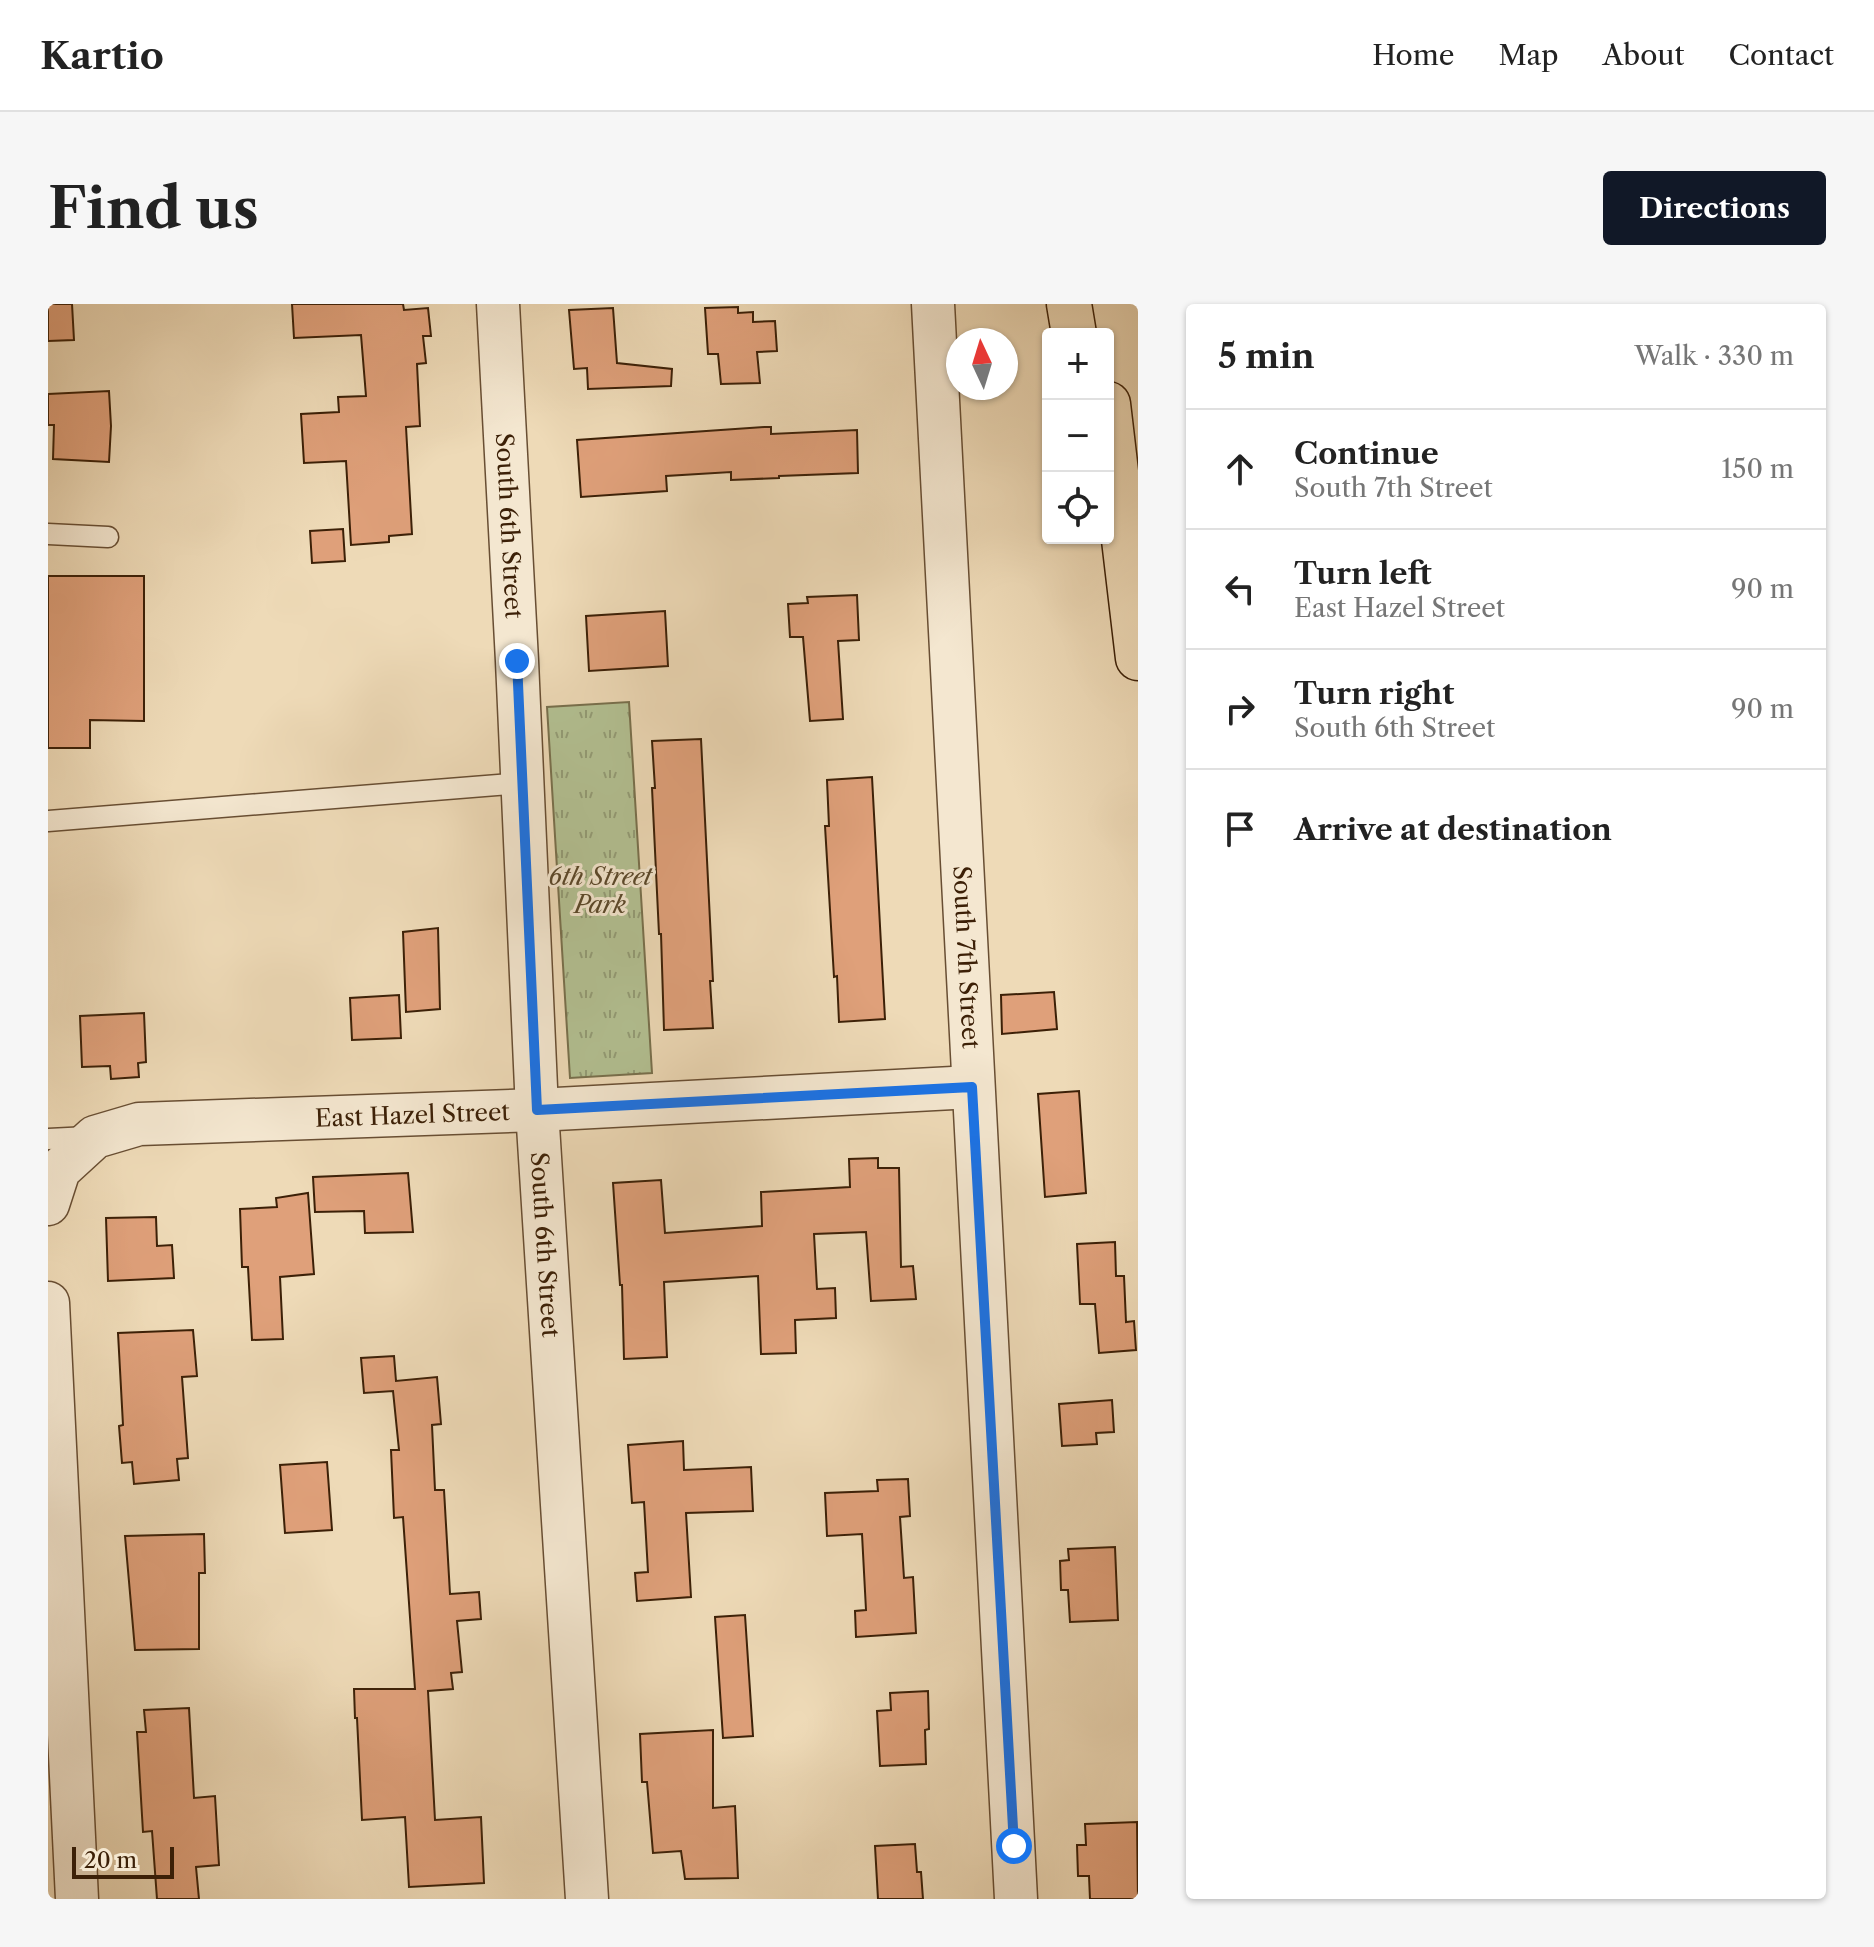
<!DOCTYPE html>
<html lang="en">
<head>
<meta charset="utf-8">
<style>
	:root { --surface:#fff; --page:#f6f6f6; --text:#222; --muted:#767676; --line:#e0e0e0; --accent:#111827 }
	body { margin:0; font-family:"Libre Caslon Text",serif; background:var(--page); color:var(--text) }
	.controls { position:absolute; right:24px; top:24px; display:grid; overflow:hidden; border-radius:8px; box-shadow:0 2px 6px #0004 }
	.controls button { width:72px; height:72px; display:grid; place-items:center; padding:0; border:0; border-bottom:2px solid var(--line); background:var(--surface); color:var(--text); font:40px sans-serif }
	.compass { position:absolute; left:898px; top:24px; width:72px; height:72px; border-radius:50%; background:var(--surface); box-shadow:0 2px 6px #0004; rotate:356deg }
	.scale { position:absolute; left:24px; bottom:20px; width:102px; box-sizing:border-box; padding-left:8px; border:4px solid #3c2007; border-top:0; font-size:22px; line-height:28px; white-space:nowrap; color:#3c2007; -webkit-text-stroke:6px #f4e7d0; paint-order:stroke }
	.stop { position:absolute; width:24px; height:24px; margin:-18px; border:6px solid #1a73e8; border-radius:50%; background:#fff }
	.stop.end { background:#1a73e8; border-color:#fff; box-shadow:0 2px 8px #0008 }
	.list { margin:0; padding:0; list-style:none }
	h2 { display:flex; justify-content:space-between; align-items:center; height:104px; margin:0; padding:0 32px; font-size:34px }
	h2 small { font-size:26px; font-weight:400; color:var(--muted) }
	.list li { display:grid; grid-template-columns:52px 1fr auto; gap:24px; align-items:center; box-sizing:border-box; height:120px; padding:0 32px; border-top:2px solid var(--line) }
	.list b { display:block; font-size:30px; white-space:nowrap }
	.list p { margin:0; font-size:26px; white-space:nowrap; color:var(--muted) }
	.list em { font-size:26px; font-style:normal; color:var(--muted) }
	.icon { flex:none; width:44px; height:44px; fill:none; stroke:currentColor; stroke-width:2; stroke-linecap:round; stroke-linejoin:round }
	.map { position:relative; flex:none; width:1090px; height:1595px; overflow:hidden; border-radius:8px }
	header { display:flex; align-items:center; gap:48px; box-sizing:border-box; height:112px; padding:0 40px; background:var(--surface); border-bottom:2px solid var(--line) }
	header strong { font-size:38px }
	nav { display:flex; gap:44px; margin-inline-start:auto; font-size:28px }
	.intro { display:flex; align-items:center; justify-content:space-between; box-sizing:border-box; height:192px; padding:0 48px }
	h1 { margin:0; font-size:56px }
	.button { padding:20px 36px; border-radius:8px; background:var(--accent); color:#fff; font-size:28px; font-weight:700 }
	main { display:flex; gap:48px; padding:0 48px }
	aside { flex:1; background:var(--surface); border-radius:8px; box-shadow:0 2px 6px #0004 }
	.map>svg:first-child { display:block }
	.park { fill:url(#park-tufts); stroke:#78704d; stroke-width:2 }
	.building { fill:#dfa07a; stroke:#3c2007; stroke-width:2 }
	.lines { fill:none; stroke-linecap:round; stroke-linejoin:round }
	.lane-casing { stroke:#684e33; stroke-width:23 }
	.street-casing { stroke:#684e33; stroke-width:45 }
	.highway-casing { stroke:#3c2007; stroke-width:47 }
	.lane { stroke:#f4e7d0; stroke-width:20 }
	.street { stroke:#f4e7d0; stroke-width:42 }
	.highway { stroke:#eedab7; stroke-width:44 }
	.route { stroke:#1a73e8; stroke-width:10 }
	.labels { text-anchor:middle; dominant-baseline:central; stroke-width:6; stroke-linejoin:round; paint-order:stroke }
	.street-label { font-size:24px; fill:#3c2007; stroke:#f4e7d0 }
	.park-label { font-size:24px; font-style:italic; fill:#5a482a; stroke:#f4e7d0 }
</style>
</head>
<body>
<header>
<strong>Kartio</strong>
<nav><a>Home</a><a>Map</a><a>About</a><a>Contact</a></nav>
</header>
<div class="intro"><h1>Find us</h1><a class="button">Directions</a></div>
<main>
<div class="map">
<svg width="1090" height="1595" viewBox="0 0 1090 1595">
	<defs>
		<pattern id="park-tufts" width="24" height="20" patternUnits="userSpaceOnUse" patternTransform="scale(2)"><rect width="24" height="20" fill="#b3c193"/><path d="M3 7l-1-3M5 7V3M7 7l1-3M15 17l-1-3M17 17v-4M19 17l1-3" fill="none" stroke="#939c76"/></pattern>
	</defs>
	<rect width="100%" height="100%" fill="#eedab7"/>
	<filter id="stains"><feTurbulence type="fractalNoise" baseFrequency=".0025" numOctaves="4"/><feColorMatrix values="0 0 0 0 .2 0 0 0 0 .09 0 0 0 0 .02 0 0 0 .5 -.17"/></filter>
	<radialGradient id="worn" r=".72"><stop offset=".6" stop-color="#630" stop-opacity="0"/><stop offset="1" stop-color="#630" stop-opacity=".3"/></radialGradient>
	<!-- park -->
	<path class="park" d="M581 398 604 769 522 774 499 403Z"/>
	<!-- building -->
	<path class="building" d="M0 0H24L26 36 0 37Z
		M244 0H355L356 6 380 4 383 32H375L378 59 369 60 372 122 358 123 364 230 341 232V238L303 241 298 157 256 159 253 110 291 108 290 93 318 92 313 31 246 34Z
		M690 3V9L705 8V18L727 17 729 47 709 48 712 79 673 80 670 50H660L657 4Z
		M565 4 569 59 624 65 623 82 540 85 539 64 526 65 521 6Z
		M61 87 63 122 61 158 5 155 6 121H0V90Z
		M716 123H723V130L809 126 810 169 731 172V174L683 176V168L618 172 619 187 533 193 529 136Z
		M295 225 297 257 264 259 262 227Z
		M0 272H96V417L42 416V444H0Z
		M809 291 811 336 790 337 795 415 762 417 755 333H742L740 300 760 299 759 293Z
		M617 307 620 362 541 367 538 312Z
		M653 435 665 677H662L665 724 616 726 613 630H611L604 484H607L604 437Z
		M824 473 837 715 791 718 789 672 786 673 777 522H781L779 476Z
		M390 624 392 705 358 708 355 628Z
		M1006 688 1009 725 954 730 953 691Z
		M351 691 353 734 304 736 302 694Z
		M96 709 98 758 90 759 91 773 63 775 62 762 34 763 32 712Z
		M1031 787 1038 889 997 893 990 790Z
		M830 854V864H851L853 963 865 962 868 995 823 997 818 928 766 930 769 985 787 984 788 1014 747 1016 748 1049 713 1050 710 972 616 978 619 1053 576 1055 574 981H572L565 879 613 876 617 929 714 922 713 888 802 883 801 855Z
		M360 869 365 928 317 929 316 907 267 908 265 873Z
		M260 889 266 970 232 973 235 1035 204 1036 200 963H194L192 905 229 903 228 894Z
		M108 913 109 942 124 941 126 974 60 977 58 914Z
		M1067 938 1068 972H1076L1078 1018 1086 1017 1088 1046 1051 1049 1047 1000H1032L1029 940Z
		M145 1026 149 1072 134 1073 140 1154 129 1155 131 1176 86 1180 84 1158 74 1159 71 1122 75 1121 70 1029Z
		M346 1052 348 1077 389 1073 393 1120 384 1121 387 1186H396L402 1290 431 1288 433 1315 409 1317 414 1368 403 1369 405 1385 380 1387 387 1516 433 1513 436 1579 361 1583 357 1513 314 1516 309 1414H307L306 1385H367L355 1213 346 1214 343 1146H351L345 1087 316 1089 313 1054Z
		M1064 1096 1066 1128 1048 1129 1049 1140 1014 1142 1011 1100Z
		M635 1137 636 1166 703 1163 705 1207 638 1209 643 1293 589 1297 587 1269 600 1268 596 1198 584 1199 580 1141Z
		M279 1158 284 1226 237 1229 232 1161Z
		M860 1175 862 1212 852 1213 856 1274 865 1273 868 1329 808 1333 807 1307 818 1306 814 1230 779 1232 777 1189 830 1187 829 1176Z
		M156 1230 157 1269H151V1345L87 1346 77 1232Z
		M1067 1243 1070 1316 1022 1318 1020 1286H1013L1012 1257 1021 1256 1020 1245Z
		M697 1311 705 1432 675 1434 667 1313Z
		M880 1387 881 1425 877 1426 878 1460 832 1462 829 1407 843 1406 842 1389Z
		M141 1404 146 1494 167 1492 171 1561 148 1563 151 1595H109L104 1527 95 1528 89 1428H98L96 1406Z
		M665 1426V1504L687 1502 690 1574 637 1575 633 1547 605 1549 599 1478H594L592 1430Z
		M1089 1518 1090 1595H1042L1041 1572H1030L1029 1541H1038L1037 1520Z
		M867 1540 869 1568H873L875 1595H830L827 1542Z"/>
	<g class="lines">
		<!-- lane casing -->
		<g class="lane-casing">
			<path id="lane" d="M0 230 60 233
				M0 517 474 479
				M0 835 40 833"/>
		</g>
		<!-- street casing -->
		<g class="street-casing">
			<g id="street">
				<path id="s1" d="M450 0 469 357 489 806 539 1595"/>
				<path id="s2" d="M885 0 968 1595"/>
				<path id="s3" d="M0 900 11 866 47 833 91 820 489 806 924 783"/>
				<path d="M0 999 29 1595"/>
			</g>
		</g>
		<!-- highway casing -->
		<g class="highway-casing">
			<path id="highway" d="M1021 0 1026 30
				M1060 100 1090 354"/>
		</g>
		<!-- lane -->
		<use href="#lane" class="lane"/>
		<!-- street -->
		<use href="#street" class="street"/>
		<!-- highway -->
		<use href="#highway" class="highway"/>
	</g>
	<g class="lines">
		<!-- route -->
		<path class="route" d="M469 357 489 806 924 783 966 1542"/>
	</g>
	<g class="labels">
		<!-- street labels -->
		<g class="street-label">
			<text stroke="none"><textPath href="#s1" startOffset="222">South 6th Street</textPath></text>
			<text stroke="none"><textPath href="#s2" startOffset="654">South 7th Street</textPath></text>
			<text stroke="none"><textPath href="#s3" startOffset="404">East Hazel Street</textPath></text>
			<text stroke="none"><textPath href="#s1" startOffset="942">South 6th Street</textPath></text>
		</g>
		<!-- park labels -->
		<g class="park-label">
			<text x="552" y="572">6th Street<tspan x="552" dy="28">Park</tspan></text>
		</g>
	</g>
	<rect width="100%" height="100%" filter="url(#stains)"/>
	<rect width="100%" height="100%" fill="url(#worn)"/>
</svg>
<div class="controls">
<button>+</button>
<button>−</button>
<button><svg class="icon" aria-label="locate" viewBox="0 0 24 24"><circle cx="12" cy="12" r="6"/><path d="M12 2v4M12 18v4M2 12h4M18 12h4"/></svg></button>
</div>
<svg class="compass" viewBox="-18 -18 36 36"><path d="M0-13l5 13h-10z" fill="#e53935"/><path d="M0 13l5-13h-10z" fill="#767676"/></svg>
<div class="scale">20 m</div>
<div class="stop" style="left:966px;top:1542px"></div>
<div class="stop end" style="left:469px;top:357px"></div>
</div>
<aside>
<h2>5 min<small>Walk · 330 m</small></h2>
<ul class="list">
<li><svg class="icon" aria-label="ahead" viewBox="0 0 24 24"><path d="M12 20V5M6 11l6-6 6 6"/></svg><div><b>Continue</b><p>South 7th Street</p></div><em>150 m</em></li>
<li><svg class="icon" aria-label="left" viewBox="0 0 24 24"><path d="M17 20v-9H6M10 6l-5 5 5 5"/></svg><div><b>Turn left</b><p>East Hazel Street</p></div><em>90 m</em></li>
<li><svg class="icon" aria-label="right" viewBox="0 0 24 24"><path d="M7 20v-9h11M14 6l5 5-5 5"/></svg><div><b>Turn right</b><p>South 6th Street</p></div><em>90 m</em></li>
<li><svg class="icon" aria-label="arrive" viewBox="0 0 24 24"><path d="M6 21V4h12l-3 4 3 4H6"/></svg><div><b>Arrive at destination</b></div></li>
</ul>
</aside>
</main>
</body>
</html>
